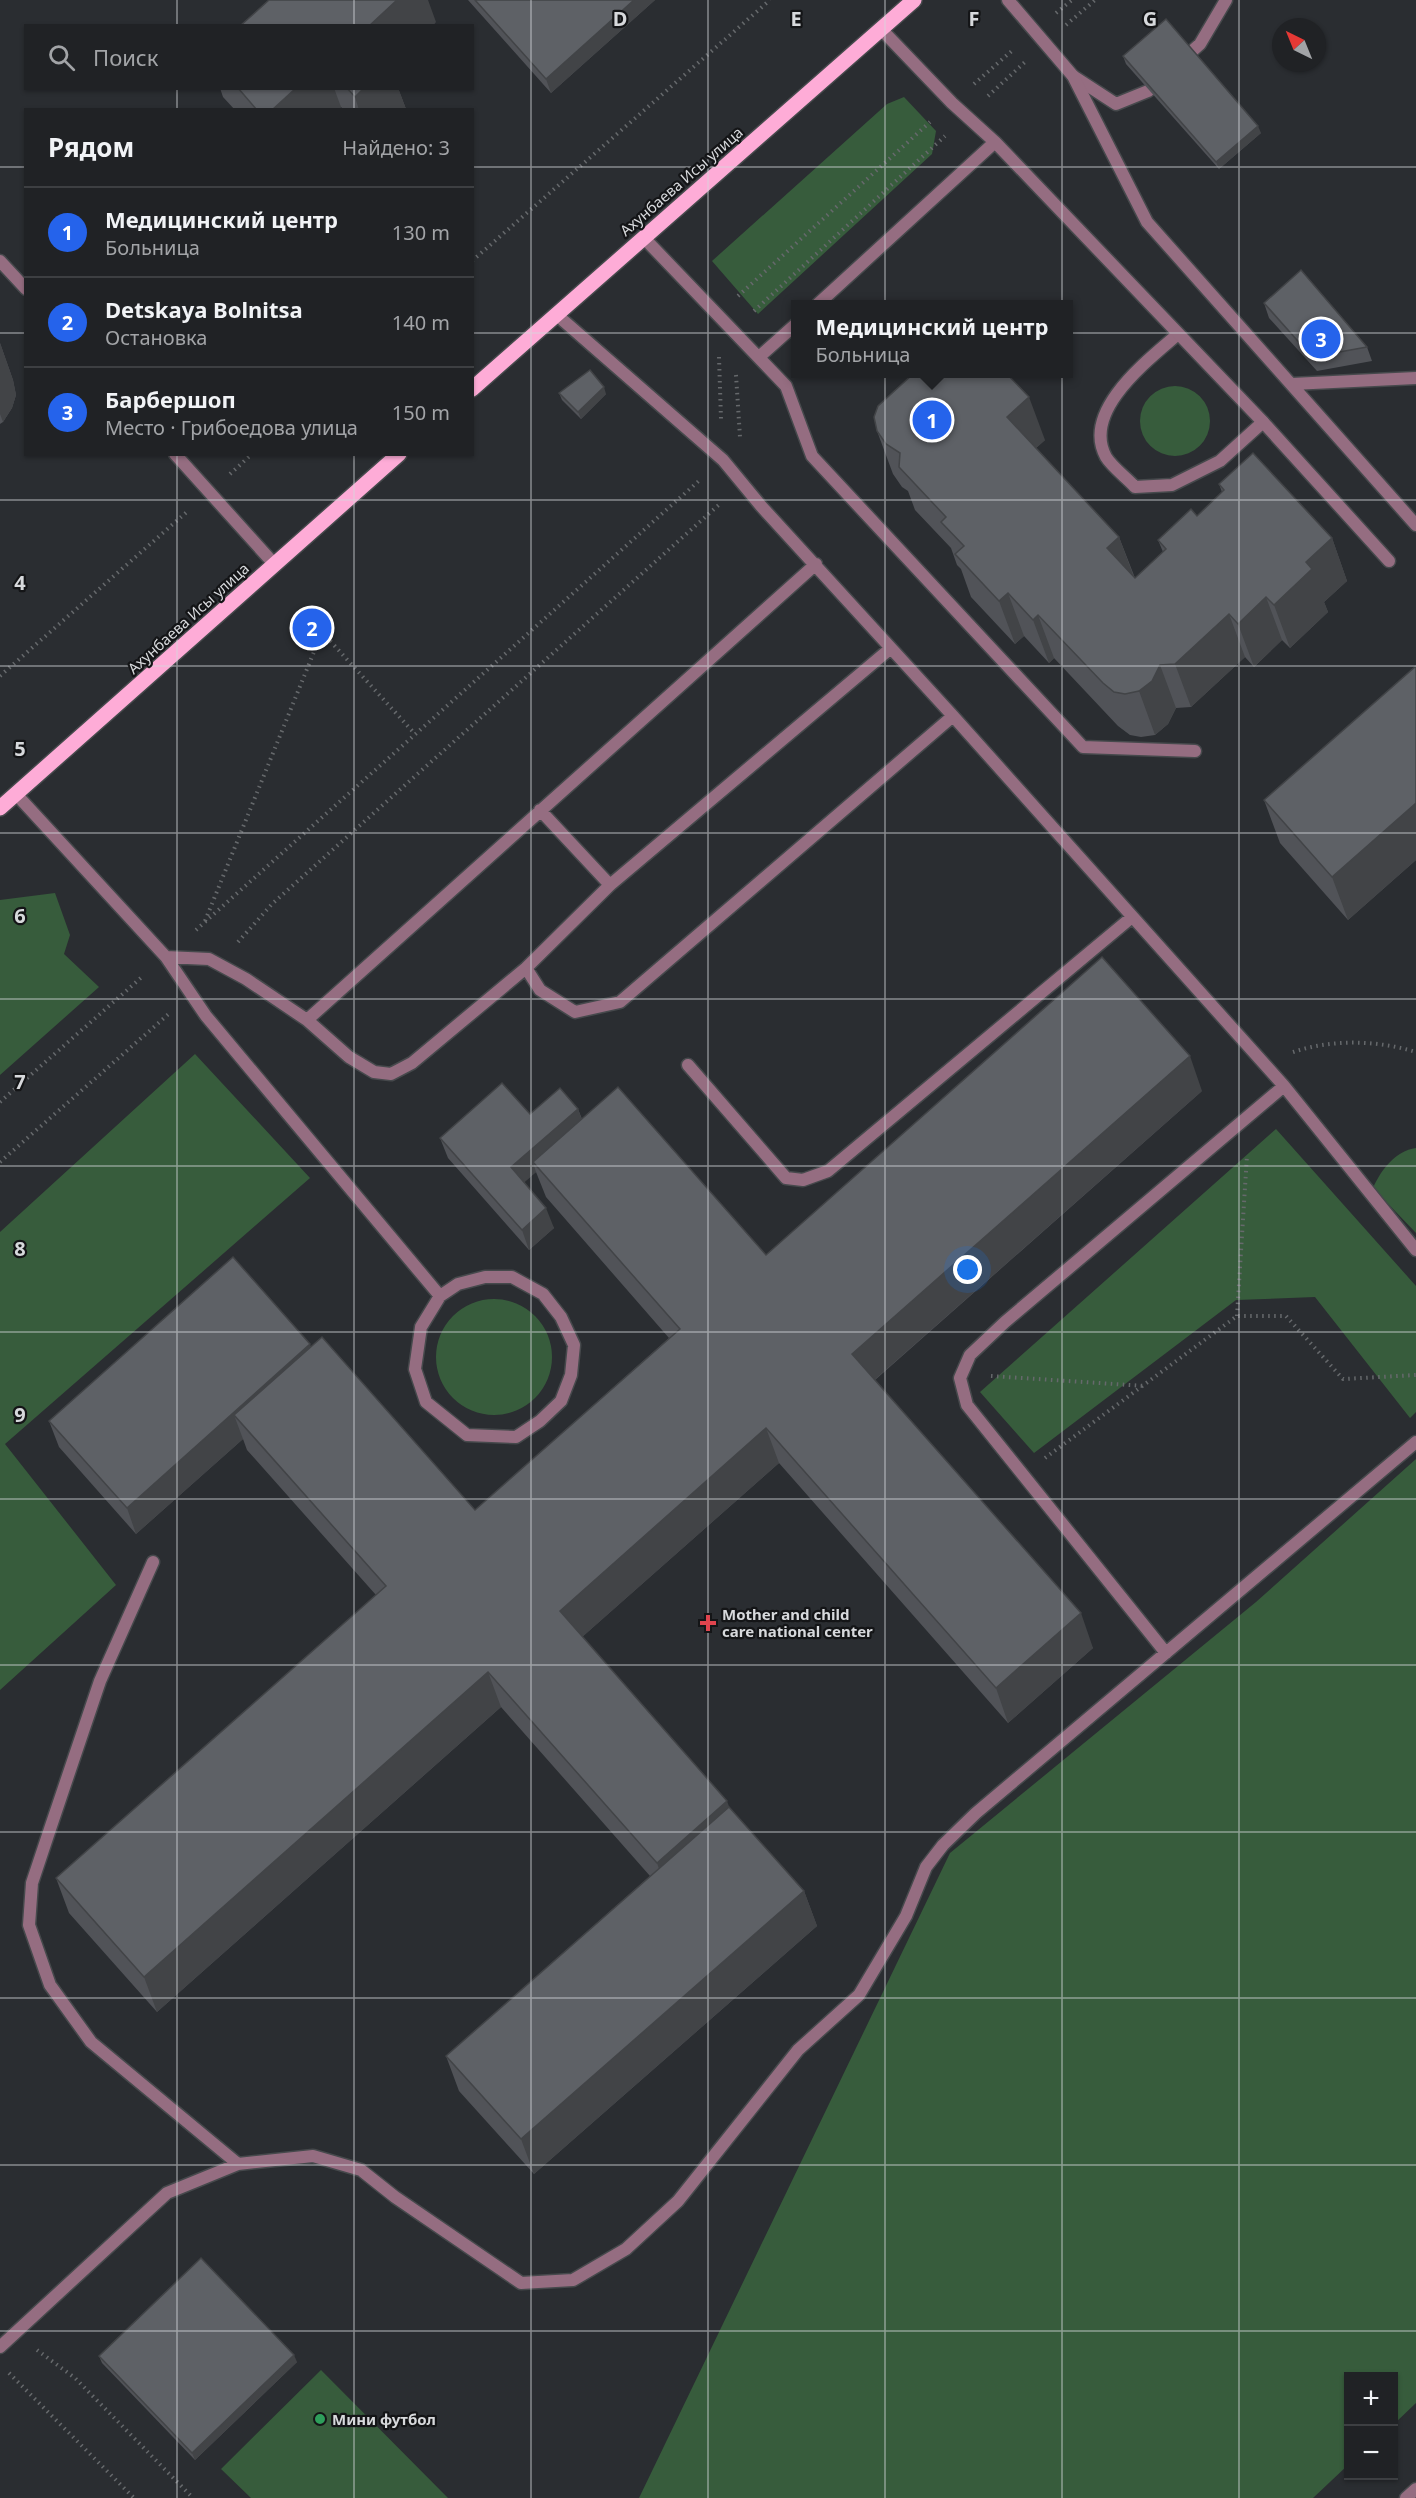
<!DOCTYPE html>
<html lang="ru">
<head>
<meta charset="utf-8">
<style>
	:root { --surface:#202225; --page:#282a2d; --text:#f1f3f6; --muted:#a2a4a7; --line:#3d3f42; --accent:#2563eb }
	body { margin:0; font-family:"Noto Sans",sans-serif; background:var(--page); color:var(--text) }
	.controls { position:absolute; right:18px; bottom:18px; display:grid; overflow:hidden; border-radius:0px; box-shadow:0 2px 4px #0004 }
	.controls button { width:54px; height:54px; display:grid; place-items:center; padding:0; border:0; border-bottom:2px solid var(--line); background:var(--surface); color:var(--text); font:30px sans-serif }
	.compass { position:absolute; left:1272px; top:18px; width:54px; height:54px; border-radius:50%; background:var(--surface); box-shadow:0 2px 4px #0004; rotate:317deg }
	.you { position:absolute; left:968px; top:1270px; width:21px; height:21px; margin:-15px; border:4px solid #fff; border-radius:50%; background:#1a73e8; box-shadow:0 0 0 9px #1a73e833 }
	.badge { display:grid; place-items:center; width:39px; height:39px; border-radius:50%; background:var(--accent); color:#fff; font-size:20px; font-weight:700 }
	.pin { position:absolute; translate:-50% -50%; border:3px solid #fff; box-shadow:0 2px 6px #0006 }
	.popup { position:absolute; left:791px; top:300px; width:282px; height:78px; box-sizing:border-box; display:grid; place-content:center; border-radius:0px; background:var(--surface); filter:drop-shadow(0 2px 4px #0005); font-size:20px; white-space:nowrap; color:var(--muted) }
	.popup b { font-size:22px; color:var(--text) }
	.popup::after { content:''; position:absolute; left:50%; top:100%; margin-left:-12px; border:12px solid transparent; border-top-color:var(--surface) }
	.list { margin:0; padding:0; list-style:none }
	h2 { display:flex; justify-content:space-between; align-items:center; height:78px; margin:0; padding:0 24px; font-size:26px }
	h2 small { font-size:20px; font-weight:400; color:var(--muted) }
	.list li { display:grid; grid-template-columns:39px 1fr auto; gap:18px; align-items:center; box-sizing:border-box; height:90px; padding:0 24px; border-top:2px solid var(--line) }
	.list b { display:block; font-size:22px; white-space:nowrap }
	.list p { margin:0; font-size:20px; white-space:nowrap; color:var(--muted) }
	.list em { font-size:20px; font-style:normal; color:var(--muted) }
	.icon { flex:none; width:33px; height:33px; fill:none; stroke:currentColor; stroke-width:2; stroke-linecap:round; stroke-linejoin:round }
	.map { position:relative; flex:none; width:1416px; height:2498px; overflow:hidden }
	.search { position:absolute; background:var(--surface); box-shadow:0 2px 4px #0004; left:24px; top:24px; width:450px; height:66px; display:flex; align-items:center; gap:15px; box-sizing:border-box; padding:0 21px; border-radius:0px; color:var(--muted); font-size:22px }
	.panel { position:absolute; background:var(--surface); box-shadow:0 2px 4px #0004; left:24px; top:108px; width:450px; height:348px; border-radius:0px }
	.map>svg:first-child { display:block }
	.green { fill:#375c3c }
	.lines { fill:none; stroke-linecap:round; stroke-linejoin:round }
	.service-casing { stroke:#46494c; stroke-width:15 }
	.minor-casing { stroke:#46494c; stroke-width:15 }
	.primary-casing { stroke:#46494c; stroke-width:18 }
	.path { stroke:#66696c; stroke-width:4; stroke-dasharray:1.5 4.5; stroke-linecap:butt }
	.service { stroke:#956d81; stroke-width:12 }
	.minor { stroke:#956d81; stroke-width:12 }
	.primary { stroke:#feacd7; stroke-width:15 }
	.wall { fill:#515358 }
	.shaded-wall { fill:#424447 }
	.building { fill:#5e6166; stroke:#424447; stroke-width:1.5 }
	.grid { fill:none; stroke:#d7d9dc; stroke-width:1.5; stroke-opacity:0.55 }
	.health-dot { fill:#e0444e; stroke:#141517; stroke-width:2 }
	.leisure-dot { fill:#2e9e5b; stroke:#141517; stroke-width:2 }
	.labels { text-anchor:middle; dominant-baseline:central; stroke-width:4.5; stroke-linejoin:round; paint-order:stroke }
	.street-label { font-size:15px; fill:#d7d9dc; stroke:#141517 }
	.poi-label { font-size:15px; font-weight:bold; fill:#d7d9dc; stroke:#141517; text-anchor:start }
	.grid-label { font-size:20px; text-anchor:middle; font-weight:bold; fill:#d7d9dc; stroke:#141517; stroke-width:4.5; stroke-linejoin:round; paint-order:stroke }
</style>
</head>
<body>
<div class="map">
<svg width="1416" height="2498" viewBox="0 0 1416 2498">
	<rect width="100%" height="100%" fill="#2a2d31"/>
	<!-- green -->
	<path class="green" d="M904 97 936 131 932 154 758 314 712 261 887 104Z
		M1140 421a35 35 0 1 1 70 0a35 35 0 1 1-70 0Z
		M55 893 70 935 64 954 99 987 0 1075V900Z
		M195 1054 310 1178 5 1444 116 1585 0 1690V1232Z
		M1276 1129 1416 1286V1412L1410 1418 1315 1297 1236 1300 1034 1453 980 1392Z
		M1416 1148V1233L1373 1188C1381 1170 1395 1151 1416 1148Z
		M436 1357a58 58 0 1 1 116 0a58 58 0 1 1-116 0Z
		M1416 1459V2403L1394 2424V2376H1348V2465L1313 2498H639L950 1853 1256 1602Z
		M321 2370 448 2498H251L221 2469Z"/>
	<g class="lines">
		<!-- service casing -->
		<g class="service-casing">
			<path id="service" d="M1181 61 1200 44 1226 0
				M1073 76 1116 104 1148 91 1159 81
				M557 315 723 460 761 506 953 716 1284 1086 1416 1250
				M1178 334C1147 361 1081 411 1106 457 1112 467 1127 478 1135 487L1172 485 1220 461 1263 422
				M16 794 166 957 206 1016 440 1296 421 1327 415 1369 426 1402 467 1435 516 1437 540 1421 561 1401 571 1375 574 1345 561 1317 543 1294 512 1277H485L458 1284 440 1296
				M540 810 610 885
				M166 957 209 959 246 979 307 1020 349 1057 374 1072 391 1074 412 1063 526 968 610 885 891 648
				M526 968 540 990 575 1012 620 1002 953 716
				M307 1020 816 564
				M688 1065 786 1178 803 1180 828 1171 1132 917
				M153 1562 100 1681 50 1829 32 1883 29 1925 50 1985 91 2042 238 2164
				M1166 1653 967 1405 960 1378 970 1355 1005 1322 1284 1086
				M0 2347 167 2193 238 2164 313 2156 361 2170 395 2197 521 2283 573 2280 626 2249 678 2201 798 2050 859 1995 906 1916 926 1867 943 1845 976 1813 1416 1442"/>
		</g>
		<!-- minor casing -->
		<g class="minor-casing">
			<path id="minor" d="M1008 0 1073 76 1147 222 1416 525
				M881 29 952 103 995 142 1263 422 1389 561
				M644 238 786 386 812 456 1083 747 1195 751
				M0 261 26 289
				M818 304 995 142
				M759 357 796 324
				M1292 384 1416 378
				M175 454 275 565
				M1406 2498 1416 2489"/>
		</g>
		<!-- primary casing -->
		<g class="primary-casing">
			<path id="primary" d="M472 389 914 0
				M0 808 399 454"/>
		</g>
		<!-- path -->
		<path class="path" d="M1056 13 1072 0
			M1066 25 1095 0
			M974 84 1014 49
			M988 96 1025 62
			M472 261 770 0
			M738 296 930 122
			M754 311 945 136
			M719 357 721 419
			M736 375 740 437
			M230 474 252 454
			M0 676 189 510
			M205 921 322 632 415 734
			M196 930 701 479
			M238 942 272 904 721 503
			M1293 1052C1333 1039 1376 1040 1416 1052
			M0 1102 143 976
			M0 1162 171 1012
			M1237 1316 1247 1155
			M991 1376 1145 1386
			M1045 1458 1237 1316H1286L1343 1379 1416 1375
			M37 2350 75 2378 193 2498
			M9 2373 134 2498"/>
		<!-- service -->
		<use href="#service" class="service"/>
		<!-- minor -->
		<use href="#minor" class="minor"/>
		<!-- primary -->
		<use href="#primary" class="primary"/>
	</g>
	<!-- wall -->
	<path class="wall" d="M468 0H655L551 93Z
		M1123 56 1261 133 1219 169 1126 64Z
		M220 88H398L406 109 344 110 341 107 338 110H235L223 97Z
		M1264 303 1367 347 1372 361 1317 371 1269 318Z
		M0 343 13 380 16 395 12 408 3 422 0 424Z
		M559 393 606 394 581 419 562 400Z
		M877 431 1045 440 1036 448 1119 537 1135 578 1163 552 1158 540 1197 516 1222 492 1219 484 1332 538 1347 581 1324 602 1328 612 1290 648 1282 640 1254 667 1245 657 1191 707 1176 708 1168 724 1155 735 1141 737 1130 735 1118 726 1054 658 1049 663 1024 636 1015 644 971 597 961 569 957 565 951 548 915 510 908 491 902 487 893 474Z
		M1416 666V860L1348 920 1280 843 1264 800Z
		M1202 1091 875 1380 1093 1648 1008 1723 779 1463 582 1637 730 1808 804 1891 817 1926 534 2174 459 2091 446 2056 650 1876 501 1707 157 2012 69 1913 56 1878 376 1595 247 1450 243 1439 136 1534 59 1447 49 1421 311 1346 475 1510 669 1338 546 1197 536 1172 524 1182 554 1228 529 1250 448 1158 440 1138 530 1114 578 1109 582 1119 766 1255Z
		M99 2356 297 2362 195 2460 102 2363Z"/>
	<!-- shaded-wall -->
	<path class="shaded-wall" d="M397 0H428L436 22 433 26H369Z
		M634 0H655L551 93 546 79Z
		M296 88H334L341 107 338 110H272Z
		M364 88H398L406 109 359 110 355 97Z
		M1258 126 1261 133 1219 169 1216 162Z
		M0 343 13 380 16 395 12 408 3 422 0 414Z
		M604 387 606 394 581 419 578 412Z
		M1029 397 1045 440 1023 460 1007 417Z
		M1119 537 1135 580 1107 548Z
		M1332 538 1347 581 1324 602 1328 612 1290 648 1274 605 1306 562Z
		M1008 593 1024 636 1015 644 999 601Z
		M1266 597 1282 640 1254 667 1238 624Z
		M1229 614 1245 657 1191 707 1175 664Z
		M1038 615 1054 658 1049 663 1033 620Z
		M1160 665 1176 708 1168 724 1155 735 1139 691Z
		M1416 803V860L1348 920 1332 877Z
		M1190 1056 1202 1091 864 1389 852 1354Z
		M578 1109 585 1129 533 1162 536 1172 518 1188 511 1167Z
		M546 1208 554 1228 529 1250 522 1230Z
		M310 1344 320 1370 234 1415 243 1439 136 1534 127 1508Z
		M766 1428 779 1463 572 1646 560 1611Z
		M1081 1613 1093 1648 1008 1723 996 1688Z
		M488 1672 501 1707 157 2012 144 1977Z
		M727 1801 740 1836 669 1898 657 1863Z
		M804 1891 817 1926 534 2174 521 2139Z
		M294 2355 297 2362 195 2460 192 2453Z"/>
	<!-- building -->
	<path class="building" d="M269 0H397L369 26H240Z
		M475 0H634L546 79Z
		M1166 19 1258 126 1216 162 1123 56Z
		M238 88H296L272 110H257Z
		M347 88H364L355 97Z
		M1301 270 1367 347 1312 357 1264 303Z
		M590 370 604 387 578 412 559 393Z
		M913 374H1007L1029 397 1007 417 1119 537 1107 548 1135 578 1166 549 1158 540 1191 509 1197 516 1224 490 1219 484 1253 453 1332 538 1306 562 1312 569 1274 605 1266 597 1238 624 1229 614 1175 664 1160 665 1152 681 1139 691 1125 694 1114 692 1103 683 1038 615 1033 620 1008 593 999 601 955 554 964 546 941 522 946 517 899 467 900 453 886 444 877 431 874 417 878 406Z
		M1416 666V803L1332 877 1264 800Z
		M1102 957 1190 1056 852 1354 1081 1613 996 1688 766 1428 560 1611 727 1801 657 1863 488 1672 144 1977 56 1878 386 1586 234 1415 322 1337 475 1510 680 1329 533 1162 618 1087 766 1255Z
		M502 1083 530 1114 560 1088 578 1109 511 1167 546 1208 522 1230 440 1138Z
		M233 1257 310 1344 127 1508 49 1421Z
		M729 1807 804 1891 521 2139 446 2056Z
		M201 2258 294 2355 192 2453 99 2356Z"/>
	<!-- grid -->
	<path class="grid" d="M177 0V26M354 0V26M531 0V2498M708 0V2498M885 0V2498M1062 0V2498M1239 0V2498M177 88V110M354 88V110M0 167H26M472 167H1416M0 333H26M472 333H1416M177 454V2498M354 454V2498M0 500H1416M0 666H1416M0 833H1416M0 999H1416M0 1166H1416M0 1332H1416M0 1499H1416M0 1665H1416M0 1832H1416M0 1998H1416M0 2165H1416M0 2331H1416"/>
	<!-- markers -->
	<path class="health-dot" d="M705 1614h6v6h6v6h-6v6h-6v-6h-6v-6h6z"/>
	<circle class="leisure-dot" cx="320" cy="2419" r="6"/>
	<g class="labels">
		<!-- street labels -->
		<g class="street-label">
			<text transform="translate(681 181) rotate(-41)">Ахунбаева Исы улица</text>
			<text transform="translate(188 618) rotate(-42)">Ахунбаева Исы улица</text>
		</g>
		<!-- poi labels -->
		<g class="poi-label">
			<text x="722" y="1614">Mother and child<tspan x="722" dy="17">care national center</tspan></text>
			<text x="332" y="2419">Мини футбол</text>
		</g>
	</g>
	<g class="grid-label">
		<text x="620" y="26">D</text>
		<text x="796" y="26">E</text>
		<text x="974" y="26">F</text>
		<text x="1150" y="26">G</text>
		<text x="20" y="590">4</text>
		<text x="20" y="756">5</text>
		<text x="20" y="923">6</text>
		<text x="20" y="1089">7</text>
		<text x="20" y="1256">8</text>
		<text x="20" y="1422">9</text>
	</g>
</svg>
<div class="controls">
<button>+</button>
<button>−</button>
</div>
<svg class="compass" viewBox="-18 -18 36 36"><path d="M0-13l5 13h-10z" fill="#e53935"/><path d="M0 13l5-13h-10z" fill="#a2a4a7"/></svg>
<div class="you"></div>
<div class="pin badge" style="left:932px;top:420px">1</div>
<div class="popup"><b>Медицинский центр</b>Больница</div>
<div class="pin badge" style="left:312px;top:628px">2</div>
<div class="pin badge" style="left:1321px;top:339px">3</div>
<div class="search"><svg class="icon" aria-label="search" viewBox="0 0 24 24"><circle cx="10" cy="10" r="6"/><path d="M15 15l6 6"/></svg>Поиск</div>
<section class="panel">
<h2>Рядом<small>Найдено: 3</small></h2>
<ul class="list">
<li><span class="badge">1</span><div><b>Медицинский центр</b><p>Больница</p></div><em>130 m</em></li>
<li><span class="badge">2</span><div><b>Detskaya Bolnitsa</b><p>Остановка</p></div><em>140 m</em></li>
<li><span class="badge">3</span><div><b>Барбершоп</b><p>Место · Грибоедова улица</p></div><em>150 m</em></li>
</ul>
</section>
</div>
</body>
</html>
